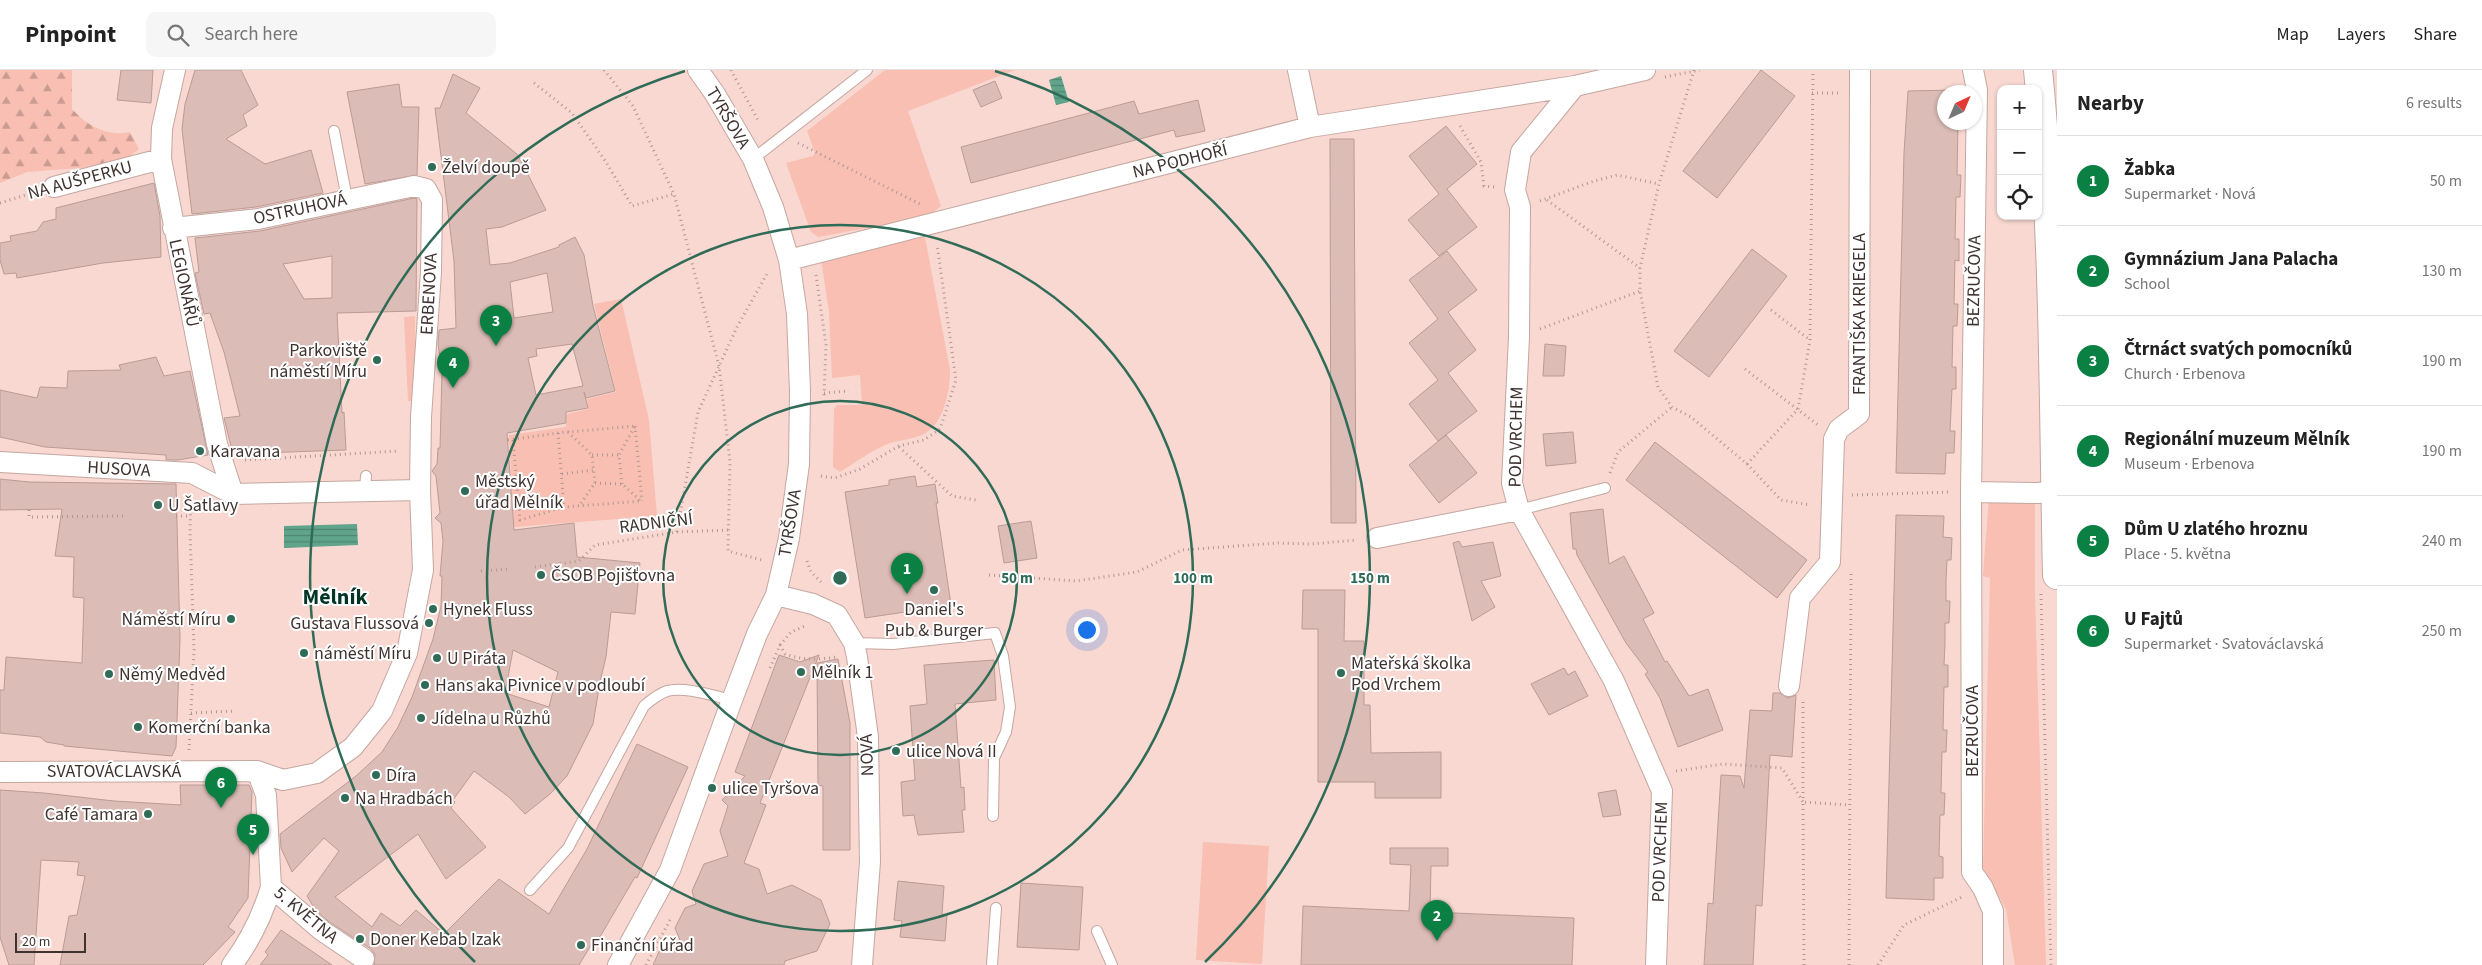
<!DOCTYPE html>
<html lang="en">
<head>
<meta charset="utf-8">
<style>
	:root { --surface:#fff; --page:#f6f6f6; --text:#222; --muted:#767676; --line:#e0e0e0; --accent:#0b8043 }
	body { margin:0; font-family:"Source Sans 3",sans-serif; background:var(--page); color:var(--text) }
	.controls { position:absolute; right:15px; top:15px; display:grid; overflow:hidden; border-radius:10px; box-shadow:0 1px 4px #0004 }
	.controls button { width:45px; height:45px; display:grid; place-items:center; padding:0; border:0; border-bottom:1px solid var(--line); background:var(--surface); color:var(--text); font:25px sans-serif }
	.compass { position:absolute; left:1937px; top:15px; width:45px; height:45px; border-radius:50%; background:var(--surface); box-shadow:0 1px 4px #0004; rotate:44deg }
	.scale { position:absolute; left:15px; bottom:12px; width:71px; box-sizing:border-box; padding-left:5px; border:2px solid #3f3330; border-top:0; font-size:14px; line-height:18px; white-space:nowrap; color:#3f3330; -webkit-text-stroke:4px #fff; paint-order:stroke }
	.you { position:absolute; left:1086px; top:559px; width:18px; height:18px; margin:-12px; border:4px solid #fff; border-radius:50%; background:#1a73e8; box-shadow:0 0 0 8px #1a73e833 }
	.badge { display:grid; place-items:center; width:32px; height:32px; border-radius:50%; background:var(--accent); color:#fff; font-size:16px; font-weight:700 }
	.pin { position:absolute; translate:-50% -41px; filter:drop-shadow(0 1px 2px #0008) }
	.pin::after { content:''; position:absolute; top:26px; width:18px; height:15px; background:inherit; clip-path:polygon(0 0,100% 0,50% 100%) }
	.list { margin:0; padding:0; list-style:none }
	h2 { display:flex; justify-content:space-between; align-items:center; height:65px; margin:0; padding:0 20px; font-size:21px }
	h2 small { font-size:16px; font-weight:400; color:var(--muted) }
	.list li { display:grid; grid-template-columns:32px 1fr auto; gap:15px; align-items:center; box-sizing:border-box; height:90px; padding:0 20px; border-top:1px solid var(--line) }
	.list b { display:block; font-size:19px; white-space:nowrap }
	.list p { margin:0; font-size:16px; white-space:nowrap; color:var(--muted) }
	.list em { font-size:16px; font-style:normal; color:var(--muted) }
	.icon { flex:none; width:28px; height:28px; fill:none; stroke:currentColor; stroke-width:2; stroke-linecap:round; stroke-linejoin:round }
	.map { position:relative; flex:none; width:2057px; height:895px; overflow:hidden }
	header { display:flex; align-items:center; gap:30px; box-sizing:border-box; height:70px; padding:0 25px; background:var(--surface); border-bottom:1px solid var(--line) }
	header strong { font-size:24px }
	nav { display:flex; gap:28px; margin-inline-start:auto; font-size:18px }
	.search { width:350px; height:45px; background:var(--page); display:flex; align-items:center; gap:12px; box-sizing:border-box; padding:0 18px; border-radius:10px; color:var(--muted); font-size:19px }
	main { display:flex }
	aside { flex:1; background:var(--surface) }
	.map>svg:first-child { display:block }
	.green { fill:#f8bfb2 }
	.forest { fill:url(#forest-firs) }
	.water { fill:url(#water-rules) }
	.building { fill:#dcbcb6; stroke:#ba9c95; fill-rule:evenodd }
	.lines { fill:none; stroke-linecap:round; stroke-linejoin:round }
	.lane-casing { stroke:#c5a7a0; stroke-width:12 }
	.street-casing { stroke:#c5a7a0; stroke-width:22 }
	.secondary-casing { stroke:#c5a7a0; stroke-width:30 }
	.path { stroke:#b09892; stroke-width:3; stroke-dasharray:1 4; stroke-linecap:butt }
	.lane { stroke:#fff; stroke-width:10 }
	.street { stroke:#fff; stroke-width:20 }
	.secondary { stroke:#fff; stroke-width:28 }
	.ring { fill:none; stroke:#2f6b56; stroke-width:2.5 }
	.poi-dot { fill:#2f6b56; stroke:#fff; stroke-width:2 }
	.labels { text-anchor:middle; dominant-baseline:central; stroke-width:4; stroke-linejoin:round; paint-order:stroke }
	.street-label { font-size:18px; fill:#3f3330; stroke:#fff }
	.poi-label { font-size:18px; fill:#3f3330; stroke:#fff; text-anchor:start }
	.district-label { font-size:22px; font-weight:bold; fill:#003526; stroke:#fff }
	.centre { fill:#2f6b56; stroke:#fff; stroke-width:2.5 }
	.ring-label { font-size:15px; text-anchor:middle; font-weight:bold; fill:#2f6b56; stroke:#fff; stroke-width:4; stroke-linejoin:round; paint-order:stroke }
</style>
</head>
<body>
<header>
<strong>Pinpoint</strong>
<div class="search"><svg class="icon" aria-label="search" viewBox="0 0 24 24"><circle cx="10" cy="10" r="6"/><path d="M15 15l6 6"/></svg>Search here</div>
<nav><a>Map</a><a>Layers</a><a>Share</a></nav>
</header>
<main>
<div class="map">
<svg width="2057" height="895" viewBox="0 0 2057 895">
	<defs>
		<pattern id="forest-firs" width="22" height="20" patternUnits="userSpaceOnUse" patternTransform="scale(1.25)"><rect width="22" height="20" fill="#f8bfb2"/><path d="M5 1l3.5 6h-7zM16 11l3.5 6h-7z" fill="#ca9c91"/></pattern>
		<pattern id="water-rules" width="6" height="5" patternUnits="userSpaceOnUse" patternTransform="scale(1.25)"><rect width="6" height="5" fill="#5fa48b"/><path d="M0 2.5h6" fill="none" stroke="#508672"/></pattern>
	</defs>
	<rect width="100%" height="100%" fill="#f8d8d1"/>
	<!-- green -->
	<path class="green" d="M885 0H1015L908 41 941 136 927 147 818 167 811 162 786 93 813 86 815 82 807 61Z
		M925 167 950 300C950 322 944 353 924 364 913 369 901 370 890 373 872 380 856 392 840 402L833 397 834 339 837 335H862L860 305 832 308 829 242 821 189Z
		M621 229 649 350 657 446 514 457 509 365 566 357 567 344 588 339 587 329 616 322 594 234Z
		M415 246V331H408L404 247Z
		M1989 427 2035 432V525L2046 895H2015L2006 839 1983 798 1990 508 1983 506Z
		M1203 772 1269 776 1262 894 1196 890Z"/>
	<!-- forest -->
	<path class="forest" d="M0 0H72V39C87 56 108 67 130 62L139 79 123 91 94 97 27 102 0 113Z"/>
	<!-- water -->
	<path class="water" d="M1061 6 1069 32 1056 35 1049 10Z
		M357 454 358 475 284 478V456Z"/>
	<!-- building -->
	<path class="building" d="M121 0H153L151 33 117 30Z
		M195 0H241L258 35 243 45 247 56 226 69 265 94 311 80 323 123 256 137 192 144 182 59 185 34Z
		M1761 0 1795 26 1717 128 1683 101Z
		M453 4 480 18 466 43 518 85 546 140 502 157 486 159 490 195 510 193 559 177V175L575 167 584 185 593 236 615 321 586 328 584 322 588 338 566 342V353L507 363 514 460 574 453 577 487 640 493 635 544 611 542 606 587 600 612 593 654 567 706 550 724 525 744 509 727 474 701 453 730 455 732 451 738 486 777 446 809 418 764 335 827 372 857 381 843 400 856 416 840 444 864 499 809 549 844 587 779 637 674 688 697 637 808 635 807 594 877 591 875 579 895H374L375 884 371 879 328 851 315 839 307 826 339 781 324 768 292 802 281 778 280 764 356 706 382 682 398 657 412 627 433 569 441 536 442 506H440L443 471 441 453 435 448 440 443 436 406 432 401 437 394 438 378H440L442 302 438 274 439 260 456 258 454 191 435 38H440ZM547 203 553 242 514 248 510 212ZM572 274 583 316 536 325 528 288 537 286 536 279ZM513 580 558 602 549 637 505 623Z
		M995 11 1002 28 981 37 973 20Z
		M399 14 402 37H419L417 105 365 114 347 22Z
		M1954 20V22H1944V52H1958L1957 105H1961L1960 127H1956L1955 169H1959V191L1955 190 1954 234H1958L1957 256H1953L1952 297H1956V319H1952L1950 361H1955L1954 383H1946L1945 404 1896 403 1904 83 1908 21Z
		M1198 30 1205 61 1176 67 1174 60 971 113 961 77 1134 31 1139 44Z
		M1446 56 1477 94 1447 119 1477 157 1439 186 1408 150 1439 124 1409 86Z
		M1330 69H1354L1356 453H1331Z
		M154 113 160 146 161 187 103 193 17 208 16 203 4 204 0 190V173L11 171 10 166 37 161 43 152 56 149V138Z
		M414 128 417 129 416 241 337 243 342 343 344 342 346 380 233 384 224 348 240 346 224 282 210 243 204 244 195 203 199 202 195 168 260 161ZM332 186V228L304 229 283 194Z
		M1752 179 1787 206 1709 307 1674 281Z
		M1447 181 1477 220 1448 242 1476 280 1448 303 1477 341 1438 371 1409 334 1438 310 1409 273 1438 249 1409 210Z
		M1545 274 1566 276 1564 306H1543Z
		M156 287 164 306 190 301 208 385 178 390H166V385L45 377 0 367V320L37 328 40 317 67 318 68 301 121 300 119 295Z
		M1573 362 1576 393 1546 396 1543 364Z
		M1446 365 1477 403 1439 433 1409 395Z
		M1655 372 1807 490 1777 528 1626 410Z
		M915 406 917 417 935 414 938 433H936L951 535 865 548 845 422 889 415V410Z
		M0 409 29 412 176 414 180 569 176 677 172 686 64 676V675L46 672 40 667 0 663V620H4L6 587 82 593 84 528 73 527 74 487 55 486 62 439 0 440Z
		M1603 439 1609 494 1624 486 1654 543 1643 549 1665 592 1667 591 1689 626 1708 619 1723 660 1678 677 1660 628 1645 604 1648 602 1626 573 1577 485 1576 479H1573L1570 443Z
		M1896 445 1944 446 1943 467 1952 468 1951 490H1947L1946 510V531H1950L1949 553H1945V574L1944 595H1948V617H1944L1943 660H1947L1946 682H1942L1941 723H1945L1944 745H1940L1939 786 1943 787V808H1934V830L1886 828Z
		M1031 451 1037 488 1004 493 998 456Z
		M1459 471 1462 477 1493 472 1501 506 1481 511 1495 537 1472 551 1453 473Z
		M1303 520H1345L1344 571H1364V635H1370L1371 683 1441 682V728H1375V712H1318V559H1302Z
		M779 585 800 592 819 585 760 733 766 735 744 793 759 799 767 824 792 815 821 830 830 854 817 881 785 891 784 895H653L662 875 680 870 675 858 685 838 696 834 692 821 704 794 728 786 720 761 728 736 722 730 745 706 735 702Z
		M838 589 850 653V780H823V716L818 715 817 593Z
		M994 590 996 630 955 634 961 718 964 717 965 740H962L964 762 918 765 914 745 903 746 901 712 915 710 910 636 927 634 924 595Z
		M1564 598 1568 605 1575 601 1588 626 1549 645 1531 614Z
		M1773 623H1780L1788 628 1796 625 1792 687 1770 685 1762 836 1756 835 1753 895H1704L1708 833 1713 834 1721 705 1740 706 1744 718 1750 640 1772 641Z
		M180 715H249L252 722 248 828 228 857 235 862 203 895H60L69 846 77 845 85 806 77 805 79 792 41 790 34 895H9L0 867V720L44 723 114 731 181 735Z
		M1616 720 1621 745 1603 747 1598 723Z
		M1390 778H1448V796H1431L1430 842 1574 848 1572 895H1301L1303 836 1409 841 1411 795 1390 794Z
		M898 811 944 816 942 844 947 845 945 871 900 867 902 851 894 850Z
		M1021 813 1083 817 1079 880 1017 877Z
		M281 860 332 895H260L268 885 265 882Z"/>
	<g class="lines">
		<!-- lane casing -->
		<g class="lane-casing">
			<path id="lane" d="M334 61 347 129
				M753 89 867 0
				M365 421 366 406
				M1519 440 1605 418
				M854 573 893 574 995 563 1003 586 1010 637 1006 662 994 688 993 746
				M530 820 568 778 644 636C651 630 658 624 667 621 684 616 714 626 732 630
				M1097 861 1112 895
				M992 895 996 838"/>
		</g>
		<!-- street casing -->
		<g class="street-casing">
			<path id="street" d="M175 0 162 58 161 89 217 374 233 424
				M1298 0 1310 57
				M1973 0 1977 20 1971 422 1972 802 1983 818 1993 841V895
				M1575 16 1521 82 1515 120 1520 137 1519 267 1512 413 1519 440 1614 611 1662 721 1656 895
				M54 117 161 89
				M789 190 1310 57 1575 16 1645 0
				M0 392 192 403 233 424 420 420
				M1971 422 2038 423 2055 421
				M1377 468 1519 440
				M776 525 813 534 837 545 854 573 857 587 868 667 870 792 862 895
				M1789 616 1800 528 1830 492 1834 369 1839 359 1859 344 1860 0
				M257 701 266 725 271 817 321 860 364 889
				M0 702 257 701 283 710 317 703 353 677 382 641 407 583 423 500 420 420 421 347 431 202 432 130 426 119 414 116 258 149 173 158
				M232 895C250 871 262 847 271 817
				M618 895 670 800 732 630 757 564 776 525 789 468 799 394 800 321 797 244 789 190 773 137 753 89 715 24 698 0"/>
		</g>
		<!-- secondary casing -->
		<g class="secondary-casing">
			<path id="secondary" d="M2038 0C2055 168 2053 337 2057 505"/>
		</g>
		<!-- path -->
		<path class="path" d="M604 0 633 36 674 124 719 296 730 392 728 481 762 490
			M731 0 759 52
			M1694 0 1659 114 1640 198V221L1658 317 1672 337 1691 347 1747 394 1781 430 1810 435
			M1665 7 1700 0
			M534 13 572 43 606 92 632 136 674 124
			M1812 23H1839
			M1460 56 1481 92 1484 116 1495 117
			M798 73 920 134
			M1547 130 1640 198
			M1540 131 1591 112 1617 105 1659 114
			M0 133 35 122
			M816 205 826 275 824 326
			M1771 240 1810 270
			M1540 259 1640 221
			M1745 299 1818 355
			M824 323 849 321
			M635 356 642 431
			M568 362 592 385 595 413 579 436
			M558 363 564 437
			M508 370 558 363 635 356
			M513 370 520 450 564 437 642 431
			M899 377 952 426 976 430
			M592 385H619
			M245 390 399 381
			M1747 394 1798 339 1810 270 1813 0
			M1610 403 1618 382 1672 337
			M562 404 594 400
			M821 406 835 408 860 399 899 376 924 370 940 359 956 310 937 174
			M595 413 622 414 641 431
			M622 414 619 385 635 356
			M1852 425 1951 422
			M29 440V447L124 446
			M176 446H191
			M677 462 698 342 737 257 768 202
			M807 491 811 502 821 512
			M535 497 579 491 595 475 677 462 729 460
			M481 501 511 499
			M989 505 1076 511 1137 502 1182 480 1278 473 1311 474 1357 470
			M2041 524 2051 895
			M780 575 791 562 805 556
			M770 598 780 575 785 584C801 590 819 590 836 587
			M1803 632V731
			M191 643 235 641
			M189 680 194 580 190 461 191 427
			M1676 701 1723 694 1782 698 1803 732
			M646 895 670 850
			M1804 895 1803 732 1848 735
			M1849 895 1851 500
			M1878 895 1904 855 1964 826"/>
		<!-- lane -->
		<use href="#lane" class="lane"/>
		<!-- street -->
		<use href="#street" class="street"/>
		<!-- secondary -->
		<use href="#secondary" class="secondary"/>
	</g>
	<!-- distance rings -->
	<g class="ring">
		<circle cx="840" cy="508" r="177"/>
		<circle cx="840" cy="508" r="353"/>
		<path d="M475 892A530 530 0 0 1 685 1M995 1A530 530 0 0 1 1205 892"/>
	</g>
	<!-- markers -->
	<g class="poi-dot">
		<circle cx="432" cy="97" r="5"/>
		<circle cx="377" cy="290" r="5"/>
		<circle cx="200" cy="381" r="5"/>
		<circle cx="465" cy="421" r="5"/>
		<circle cx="158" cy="435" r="5"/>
		<circle cx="541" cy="505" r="5"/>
		<circle cx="934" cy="520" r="5"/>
		<circle cx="433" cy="539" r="5"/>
		<circle cx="231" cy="549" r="5"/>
		<circle cx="429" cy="553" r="5"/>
		<circle cx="304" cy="583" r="5"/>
		<circle cx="437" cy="588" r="5"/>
		<circle cx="801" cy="602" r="5"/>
		<circle cx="1341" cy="603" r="5"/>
		<circle cx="109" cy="604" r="5"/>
		<circle cx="425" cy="615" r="5"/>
		<circle cx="421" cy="648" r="5"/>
		<circle cx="138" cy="657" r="5"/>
		<circle cx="896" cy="681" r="5"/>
		<circle cx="376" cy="705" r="5"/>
		<circle cx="712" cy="718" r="5"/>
		<circle cx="345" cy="728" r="5"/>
		<circle cx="148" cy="744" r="5"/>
		<circle cx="360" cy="869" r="5"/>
		<circle cx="581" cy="875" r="5"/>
	</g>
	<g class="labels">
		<!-- street labels -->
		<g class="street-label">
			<text transform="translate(728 48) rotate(59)">TYRŠOVA</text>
			<text transform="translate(1180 91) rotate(-14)">NA PODHOŘÍ</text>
			<text transform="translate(80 110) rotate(-15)">NA AUŠPERKU</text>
			<text transform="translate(300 139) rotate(-12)">OSTRUHOVÁ</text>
			<text transform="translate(1974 211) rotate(-89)">BEZRUČOVA</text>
			<text transform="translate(184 213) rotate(78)">LEGIONÁŘŮ</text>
			<text transform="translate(429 224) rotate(-87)">ERBENOVA</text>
			<text transform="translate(1859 244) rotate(-90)">FRANTIŠKA KRIEGELA</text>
			<text transform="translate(1516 367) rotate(-89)">POD VRCHEM</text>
			<text transform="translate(119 399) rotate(3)">HUSOVA</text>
			<text transform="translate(656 453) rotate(-7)">RADNIČNÍ</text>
			<text transform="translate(790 453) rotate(-81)">TYRŠOVA</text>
			<text transform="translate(1972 661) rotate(-90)">BEZRUČOVA</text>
			<text transform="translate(867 685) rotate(-92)">NOVÁ</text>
			<text x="114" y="701">SVATOVÁCLAVSKÁ</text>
			<text transform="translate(1660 782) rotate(-88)">POD VRCHEM</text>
			<text transform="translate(306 845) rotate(40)">5. KVĚTNA</text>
		</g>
		<!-- poi labels -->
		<g class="poi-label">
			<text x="442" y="97">Želví doupě</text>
			<text x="367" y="280" text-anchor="end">Parkoviště<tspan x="367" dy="21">náměstí Míru</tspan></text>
			<text x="210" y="381">Karavana</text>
			<text x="475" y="411">Městský<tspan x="475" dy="21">úřad Mělník</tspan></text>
			<text x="168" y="435">U Šatlavy</text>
			<text x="551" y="505">ČSOB Pojišťovna</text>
			<text x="443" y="539">Hynek Fluss</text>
			<text x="934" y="539" text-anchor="middle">Daniel's<tspan x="934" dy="21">Pub &amp; Burger</tspan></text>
			<text x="221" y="549" text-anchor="end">Náměstí Míru</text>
			<text x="419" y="553" text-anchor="end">Gustava Flussová</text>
			<text x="314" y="583">náměstí Míru</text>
			<text x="447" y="588">U Piráta</text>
			<text x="1351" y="593">Mateřská školka<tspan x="1351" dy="21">Pod Vrchem</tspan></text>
			<text x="811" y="602">Mělník 1</text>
			<text x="119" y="604">Němý Medvěd</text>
			<text x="435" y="615">Hans aka Pivnice v podloubí</text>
			<text x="431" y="648">Jídelna u Růzhů</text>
			<text x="148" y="657">Komerční banka</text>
			<text x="906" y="681">ulice Nová II</text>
			<text x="386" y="705">Díra</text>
			<text x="722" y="718">ulice Tyršova</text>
			<text x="355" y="728">Na Hradbách</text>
			<text x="138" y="744" text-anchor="end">Café Tamara</text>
			<text x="370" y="869">Doner Kebab Izak</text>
			<text x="591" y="875">Finanční úřad</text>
		</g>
		<!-- district labels -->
		<g class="district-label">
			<text x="335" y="527">Mělník</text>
		</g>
	</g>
	<circle cx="840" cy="508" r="8" class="centre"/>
	<g class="ring-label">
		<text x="1017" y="513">50 m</text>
		<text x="1193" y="513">100 m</text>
		<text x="1370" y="513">150 m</text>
	</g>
</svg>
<div class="controls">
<button>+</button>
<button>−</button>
<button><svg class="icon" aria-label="locate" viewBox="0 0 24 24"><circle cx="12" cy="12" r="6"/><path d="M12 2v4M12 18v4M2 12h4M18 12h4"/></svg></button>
</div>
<svg class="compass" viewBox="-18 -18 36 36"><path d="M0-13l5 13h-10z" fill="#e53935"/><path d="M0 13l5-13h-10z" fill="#767676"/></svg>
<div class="scale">20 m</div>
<div class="you"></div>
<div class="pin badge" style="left:907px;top:524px">1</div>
<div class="pin badge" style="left:1437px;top:871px">2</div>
<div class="pin badge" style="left:496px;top:276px">3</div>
<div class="pin badge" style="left:453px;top:318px">4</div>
<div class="pin badge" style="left:253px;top:785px">5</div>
<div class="pin badge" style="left:221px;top:738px">6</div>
</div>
<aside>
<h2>Nearby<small>6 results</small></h2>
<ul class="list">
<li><span class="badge">1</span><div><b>Žabka</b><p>Supermarket · Nová</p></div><em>50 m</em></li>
<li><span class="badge">2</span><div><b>Gymnázium Jana Palacha</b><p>School</p></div><em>130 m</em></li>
<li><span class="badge">3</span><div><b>Čtrnáct svatých pomocníků</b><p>Church · Erbenova</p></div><em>190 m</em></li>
<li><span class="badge">4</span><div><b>Regionální muzeum Mělník</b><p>Museum · Erbenova</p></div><em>190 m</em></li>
<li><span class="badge">5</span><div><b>Dům U zlatého hroznu</b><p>Place · 5. května</p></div><em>240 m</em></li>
<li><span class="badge">6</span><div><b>U Fajtů</b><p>Supermarket · Svatováclavská</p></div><em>250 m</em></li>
</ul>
</aside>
</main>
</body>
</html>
